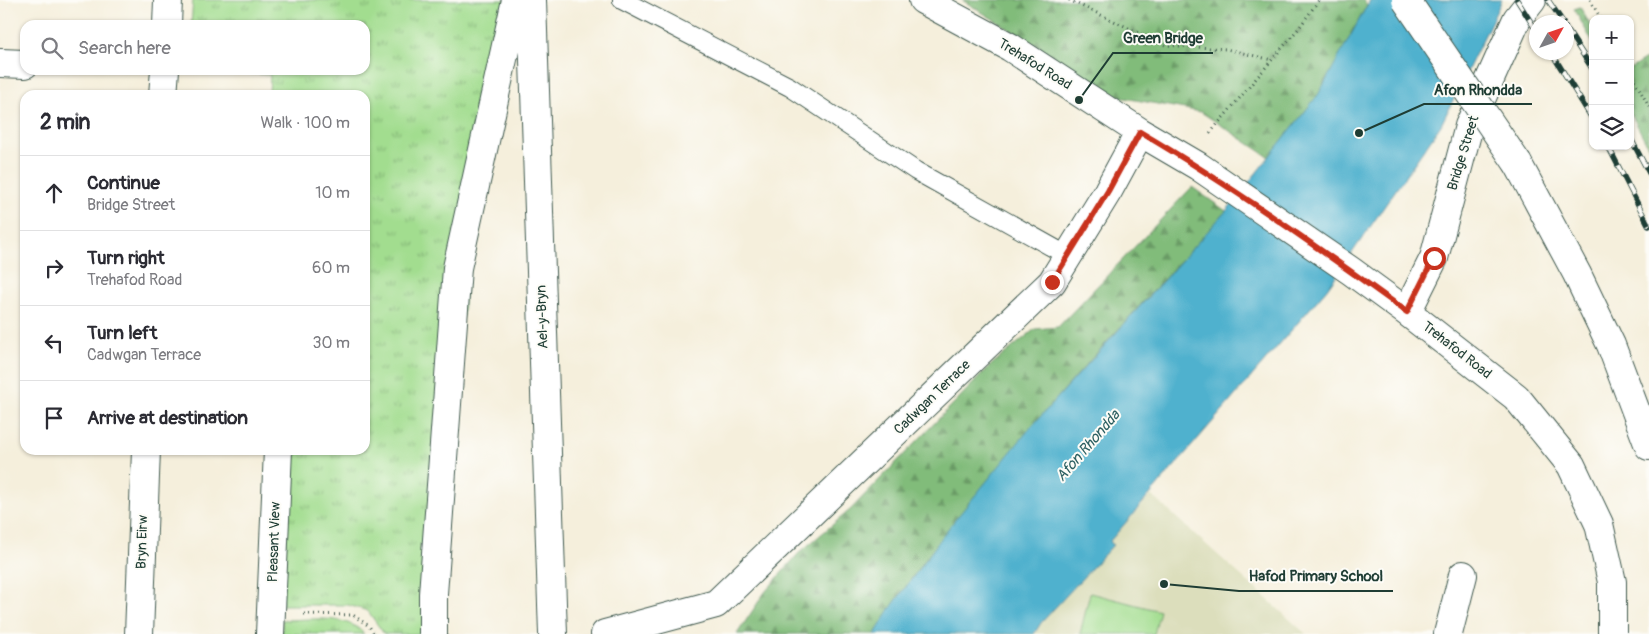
<!DOCTYPE html>
<html lang="en">
<head>
<meta charset="utf-8">
<style>
	:root { --surface:#fff; --page:#f2f2f3; --text:#2b2b33; --muted:#7c7c81; --line:#e1e1e2 }
	body { margin:0; font-family:Pangolin,sans-serif; background:var(--page); color:var(--text) }
	.controls { position:absolute; right:15px; top:15px; display:grid; overflow:hidden; border-radius:10px; box-shadow:0 1px 4px #0004 }
	.controls button { width:45px; height:45px; display:grid; place-items:center; padding:0; border:0; border-bottom:1px solid var(--line); background:var(--surface); color:var(--text); font:25px sans-serif }
	.compass { position:absolute; left:1529px; top:15px; width:45px; height:45px; border-radius:50%; background:var(--surface); box-shadow:0 1px 4px #0004; rotate:50deg }
	.stop { position:absolute; width:15px; height:15px; margin:-11px; border:4px solid #c8321e; border-radius:50%; background:#fff }
	.stop.end { background:#c8321e; border-color:#fff; box-shadow:0 1px 5px #0008 }
	.list { margin:0; padding:0; list-style:none }
	h2 { display:flex; justify-content:space-between; align-items:center; height:65px; margin:0; padding:0 20px; font-size:21px }
	h2 small { font-size:16px; font-weight:400; color:var(--muted) }
	.list li { display:grid; grid-template-columns:32px 1fr auto; gap:15px; align-items:center; box-sizing:border-box; height:75px; padding:0 20px; border-top:1px solid var(--line) }
	.list b { display:block; font-size:19px; white-space:nowrap }
	.list p { margin:0; font-size:16px; white-space:nowrap; color:var(--muted) }
	.list em { font-size:16px; font-style:normal; color:var(--muted) }
	.icon { flex:none; width:28px; height:28px; fill:none; stroke:currentColor; stroke-width:2; stroke-linecap:round; stroke-linejoin:round }
	.map { position:relative; flex:none; width:1649px; height:634px; overflow:hidden }
	.search { position:absolute; background:var(--surface); box-shadow:0 1px 4px #0004; left:20px; top:20px; width:350px; height:55px; display:flex; align-items:center; gap:12px; box-sizing:border-box; padding:0 18px; border-radius:15px; color:var(--muted); font-size:19px }
	.panel { position:absolute; background:var(--surface); box-shadow:0 1px 4px #0004; left:20px; top:90px; width:350px; height:365px; border-radius:15px }
	.map>svg:first-child { display:block }
	.built { fill:#dcdebc }
	.grass { fill:url(#grass-tufts); stroke:#608d62 }
	.forest { fill:url(#forest-firs); stroke:#507c57 }
	.garden { fill:#a2dd8f; stroke:#608d62 }
	.water { fill:#4fb1ce; stroke:#377781 }
	.lines { fill:none; stroke-linecap:round; stroke-linejoin:round }
	.lane-casing { stroke:#3f584d; stroke-width:20 }
	.street-casing { stroke:#3f584d; stroke-width:30 }
	.primary-casing { stroke:#3f584d; stroke-width:30 }
	.path { stroke:#3f584d; stroke-width:3; stroke-dasharray:1 4; stroke-linecap:butt }
	.lane { stroke:#fff; stroke-width:18 }
	.street { stroke:#fff; stroke-width:28 }
	.primary { stroke:#fff; stroke-width:28 }
	.rail-casing { stroke:#1f3d34; stroke-width:5.5 }
	.rail { stroke:#fdfcf7; stroke-width:4; stroke-dasharray:11; stroke-linecap:butt }
	.primary-bridge-casing { stroke:#3f584d; stroke-width:30; stroke-linecap:butt }
	.primary-bridge { stroke:#fff; stroke-width:28 }
	.route { stroke:#c8321e; stroke-width:6 }
	.labels { text-anchor:middle; dominant-baseline:central; stroke-width:4; stroke-linejoin:round; paint-order:stroke }
	.street-label { font-size:14px; fill:#1f3d34; stroke:#fdfcf7 }
	.water-label { font-size:15px; font-style:italic; fill:#2d6062; stroke:#fdfcf7 }
	.leader { fill:none; stroke:#1f3d34; stroke-width:2 }
	.callout-dot { fill:#1f3d34; stroke:#fdfcf7; stroke-width:2 }
	.callout-label { font-size:15px; text-anchor:middle; font-weight:bold; fill:#1f3d34; stroke:#fdfcf7; stroke-width:4; stroke-linejoin:round; paint-order:stroke }
</style>
</head>
<body>
<div class="map">
<svg width="1649" height="634" viewBox="0 0 1649 634">
	<defs>
		<pattern id="grass-tufts" width="24" height="20" patternUnits="userSpaceOnUse" patternTransform="scale(1.25)"><rect width="24" height="20" fill="#a2dd8f"/><path d="M3 7l-1-3M5 7V3M7 7l1-3M15 17l-1-3M17 17v-4M19 17l1-3" fill="none" stroke="#83b476"/></pattern>
		<pattern id="forest-firs" width="22" height="20" patternUnits="userSpaceOnUse" patternTransform="scale(1.25)"><rect width="22" height="20" fill="#81bc7a"/><path d="M5 1l3.5 6h-7zM16 11l3.5 6h-7z" fill="#699a65"/></pattern>
	</defs>
	<rect width="100%" height="100%" fill="#fdfcf7"/>
	<filter id="ink" filterUnits="userSpaceOnUse"><feTurbulence type="fractalNoise" baseFrequency=".02" numOctaves="2"/><feDisplacementMap in="SourceGraphic" scale="10" xChannelSelector="R" yChannelSelector="G"/><feConvolveMatrix kernelMatrix="1 2 1 2 8 2 1 2 1" color-interpolation-filters="sRGB"/></filter>
	<filter id="wash" filterUnits="userSpaceOnUse"><feTurbulence type="fractalNoise" baseFrequency=".0096" numOctaves="4" result="noise"/><feDisplacementMap in="SourceGraphic" scale="20" xChannelSelector="R" yChannelSelector="G"/><feGaussianBlur stdDeviation="1.12" result="paint"/><feColorMatrix in="noise" values="0 0 0 0 0 0 0 0 0 0 0 0 0 0 0 0 0 1.4 0 .05"/><feComposite in="paint" operator="in"/></filter>
	<g filter="url(#wash)">
		<rect width="100%" height="100%" fill="#f5efdc"/>
		<!-- built -->
		<path class="built" d="M1151 495 1306 634H1034L1041 623 1113 545 1109 542Z"/>
		<!-- grass -->
		<path class="grass" d="M193 0H507L494 56 424 634H384L368 611 348 605H282L288 450H365V95H269L270 75 196 70H365V25H191Z
			M282 620C308 620 347 613 364 634H282Z"/>
		<!-- forest -->
		<path class="forest" d="M962 0H1364L1367 5 1319 94 1269 157 1201 112 1119 97Z
			M1580 7 1593 30V43L1574 9Z
			M1649 57V148L1630 112V69Z
			M1192 187 1226 211C1143 303 1057 393 980 490 943 536 905 583 875 634H737L765 592 799 553 850 510 991 365 1035 329 1058 327Z"/>
		<!-- garden -->
		<path class="garden" d="M1090 593 1160 611 1154 634H1080Z"/>
		<!-- water -->
		<path class="water" d="M1370 0H1502L1441 125 1327 289 1110 541 1113 545 1041 623 1034 634H875L890 609 950 526 1031 427 1226 211 1318 95Z"/>
	</g>
	<g filter="url(#ink)">
		<g class="lines">
			<!-- lane casing -->
			<g class="lane-casing">
				<path id="lane" d="M622 0 790 87 916 171 1068 256"/>
			</g>
			<!-- street casing -->
			<g class="street-casing">
				<path id="street" d="M532 0 553 634
					M923 0 1010 47 1140 132 1198 166 1351 271 1407 312 1516 397 1571 465 1599 524 1612 582V634
					M167 25 168 0
					M0 63 25 64
					M163 95 165 70
					M1407 312 1434 258 1469 126 1517 19 1532 0
					M139 634 146 450
					M270 634 278 450
					M433 634V594L457 268 516 0
					M605 634 716 604 1052 282 1108 191 1140 132
					M1448 634 1463 575"/>
			</g>
			<!-- primary casing -->
			<g class="primary-casing">
				<path id="primary" d="M1518 164 1577 274 1611 345 1649 446"/>
			</g>
			<!-- path -->
			<path class="path" d="M1069 0 1165 45 1226 49 1272 60
				M1590 0 1601 19
				M1630 71 1649 107
				M1210 133 1299 28 1319 0
				M304 614 353 615 369 626 374 634"/>
			<!-- lane -->
			<use href="#lane" class="lane"/>
			<!-- street -->
			<use href="#street" class="street"/>
			<!-- primary -->
			<use href="#primary" class="primary"/>
			<!-- rail casing -->
			<g class="rail-casing">
				<path id="rail" d="M1517 0 1536 30
					M1548 0 1563 22
					M1566 28 1593 70
					M1551 52 1593 120
					M1630 137 1649 173
					M1608 146 1649 226"/>
			</g>
			<!-- rail -->
			<use href="#rail" class="rail"/>
			<!-- primary-bridge casing -->
			<g class="primary-bridge-casing">
				<path id="primary-bridge" d="M1406 0 1518 164"/>
			</g>
			<!-- primary-bridge -->
			<use href="#primary-bridge" class="primary-bridge"/>
		</g>
	</g>
	<g class="lines" filter="url(#ink)">
		<!-- route -->
		<path class="route" d="M1052 282 1108 191 1140 132C1232 186 1320 249 1407 312L1434 258"/>
	</g>
	<g class="labels">
		<!-- street labels -->
		<g class="street-label">
			<text transform="translate(1035 64) rotate(32)">Trehafod Road</text>
			<text transform="translate(1463 153) rotate(-73)">Bridge Street</text>
			<text transform="translate(542 317) rotate(-92)">Ael-y-Bryn</text>
			<text transform="translate(1457 350) rotate(38)">Trehafod Road</text>
			<text transform="translate(932 397) rotate(-44)">Cadwgan Terrace</text>
			<text transform="translate(142 542) rotate(-88)">Bryn Eirw</text>
			<text transform="translate(274 542) rotate(-88)">Pleasant View</text>
		</g>
		<!-- water labels -->
		<g class="water-label">
			<text transform="translate(1088 446) rotate(-49)">Afon Rhondda</text>
		</g>
	</g>
	<!-- callouts -->
	<path class="leader" d="M1079 100L1113 53H1213M1359 133L1424 104H1532M1164 584L1239 591H1393"/>
	<g class="callout-dot">
		<circle cx="1079" cy="100" r="5"/>
		<circle cx="1359" cy="133" r="5"/>
		<circle cx="1164" cy="584" r="5"/>
	</g>
	<g class="callout-label">
		<text x="1163" y="43">Green Bridge</text>
		<text x="1478" y="95">Afon Rhondda</text>
		<text x="1316" y="581">Hafod Primary School</text>
	</g>
</svg>
<div class="controls">
<button>+</button>
<button>−</button>
<button><svg class="icon" aria-label="layers" viewBox="0 0 24 24"><path d="M12 4l9 5-9 5-9-5zM3 14l9 5 9-5"/></svg></button>
</div>
<svg class="compass" viewBox="-18 -18 36 36"><path d="M0-13l5 13h-10z" fill="#e53935"/><path d="M0 13l5-13h-10z" fill="#7c7c81"/></svg>
<div class="stop" style="left:1434px;top:258px"></div>
<div class="stop end" style="left:1052px;top:282px"></div>
<div class="search"><svg class="icon" aria-label="search" viewBox="0 0 24 24"><circle cx="10" cy="10" r="6"/><path d="M15 15l6 6"/></svg>Search here</div>
<section class="panel">
<h2>2 min<small>Walk · 100 m</small></h2>
<ul class="list">
<li><svg class="icon" aria-label="ahead" viewBox="0 0 24 24"><path d="M12 20V5M6 11l6-6 6 6"/></svg><div><b>Continue</b><p>Bridge Street</p></div><em>10 m</em></li>
<li><svg class="icon" aria-label="right" viewBox="0 0 24 24"><path d="M7 20v-9h11M14 6l5 5-5 5"/></svg><div><b>Turn right</b><p>Trehafod Road</p></div><em>60 m</em></li>
<li><svg class="icon" aria-label="left" viewBox="0 0 24 24"><path d="M17 20v-9H6M10 6l-5 5 5 5"/></svg><div><b>Turn left</b><p>Cadwgan Terrace</p></div><em>30 m</em></li>
<li><svg class="icon" aria-label="arrive" viewBox="0 0 24 24"><path d="M6 21V4h12l-3 4 3 4H6"/></svg><div><b>Arrive at destination</b></div></li>
</ul>
</section>
</div>
</body>
</html>
